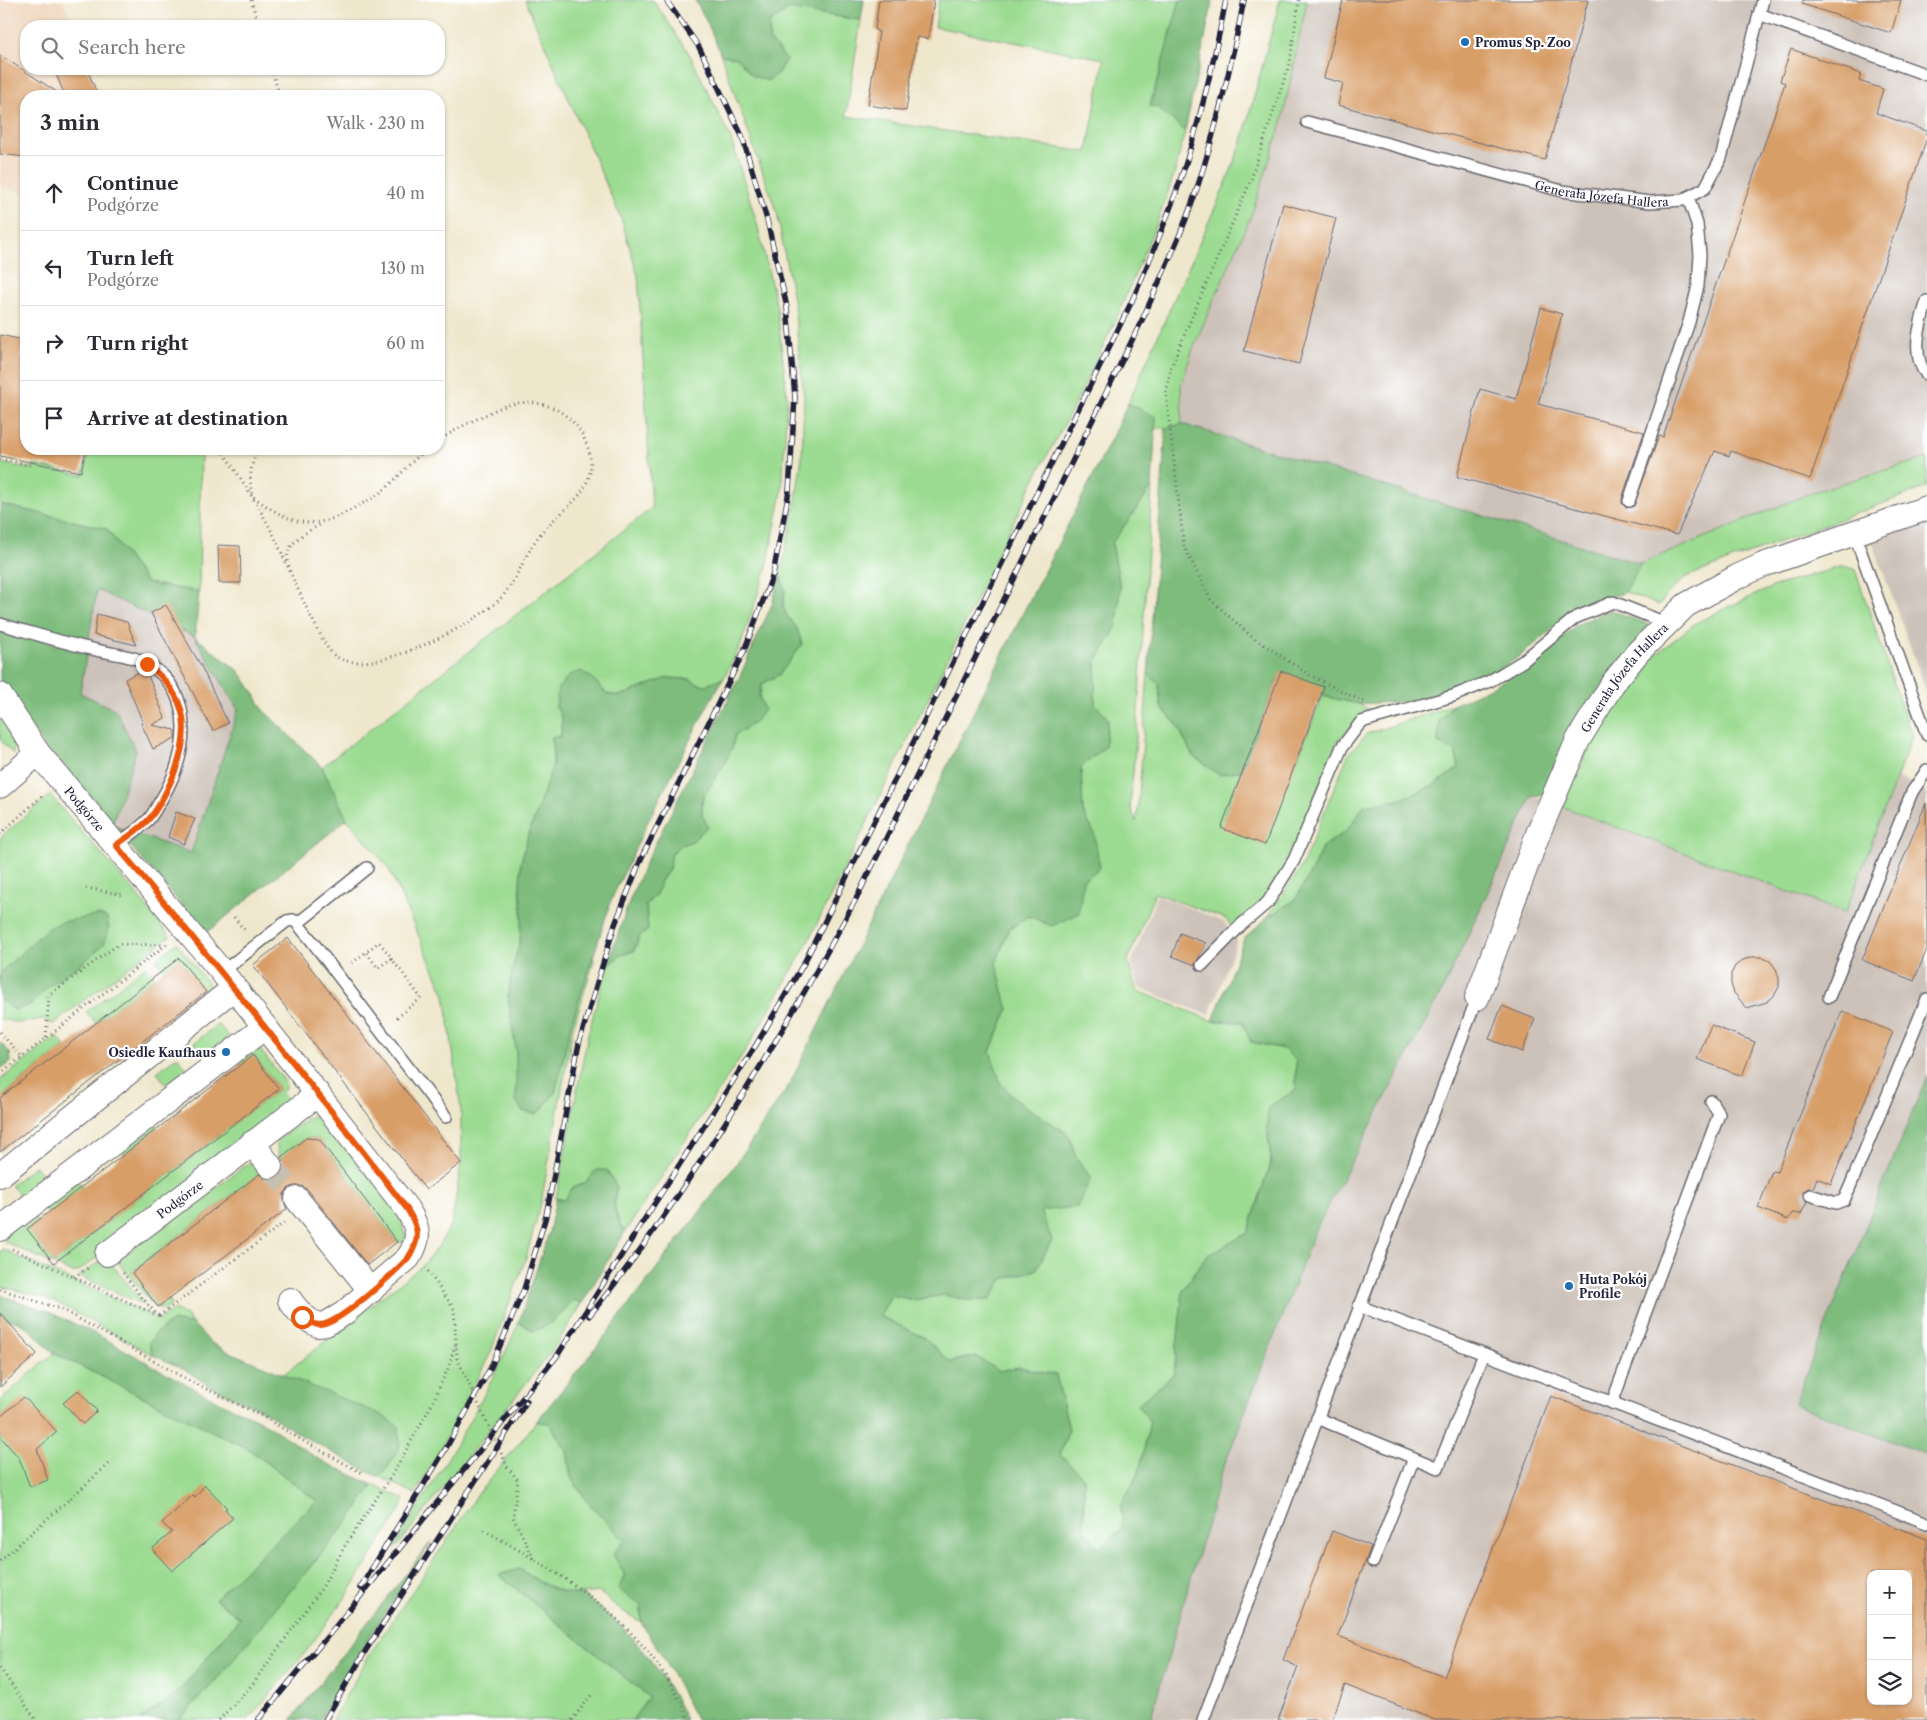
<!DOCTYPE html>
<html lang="en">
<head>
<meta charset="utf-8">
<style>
	:root { --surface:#fff; --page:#f2f2f3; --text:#2b2b33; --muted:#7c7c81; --line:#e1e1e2 }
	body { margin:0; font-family:"Libre Caslon Text",serif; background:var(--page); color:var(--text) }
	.controls { position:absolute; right:15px; bottom:15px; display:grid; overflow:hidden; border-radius:10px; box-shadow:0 1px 4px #0004 }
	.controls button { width:45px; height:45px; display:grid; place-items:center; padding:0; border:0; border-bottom:1px solid var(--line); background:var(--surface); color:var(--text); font:25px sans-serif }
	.stop { position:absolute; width:15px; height:15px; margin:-11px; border:4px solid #ea580c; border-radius:50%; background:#fff }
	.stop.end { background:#ea580c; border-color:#fff; box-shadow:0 1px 5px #0008 }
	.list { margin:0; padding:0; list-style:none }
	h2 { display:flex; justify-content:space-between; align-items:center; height:65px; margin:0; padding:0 20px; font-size:21px }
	h2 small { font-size:16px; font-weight:400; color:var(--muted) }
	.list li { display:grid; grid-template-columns:32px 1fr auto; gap:15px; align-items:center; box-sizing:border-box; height:75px; padding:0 20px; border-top:1px solid var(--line) }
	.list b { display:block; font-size:19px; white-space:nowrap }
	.list p { margin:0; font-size:16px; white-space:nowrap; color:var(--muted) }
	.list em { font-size:16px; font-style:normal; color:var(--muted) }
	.icon { flex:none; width:28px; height:28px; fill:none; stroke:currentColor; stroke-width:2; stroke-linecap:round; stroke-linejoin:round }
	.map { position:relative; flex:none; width:1927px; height:1720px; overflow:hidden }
	.search { position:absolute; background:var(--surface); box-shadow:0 1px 4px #0004; left:20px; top:20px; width:425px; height:55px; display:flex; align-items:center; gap:12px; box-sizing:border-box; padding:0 18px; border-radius:20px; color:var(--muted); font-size:19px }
	.panel { position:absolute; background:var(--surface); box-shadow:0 1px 4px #0004; left:20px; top:90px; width:425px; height:365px; border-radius:20px }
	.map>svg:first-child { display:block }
	.built { fill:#efd6bc }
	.industrial { fill:#cdc2b9; fill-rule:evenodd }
	.green { fill:#9cdc92; stroke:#5f7f66 }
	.forest { fill:#7dbc7c; stroke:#506f5c }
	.building { fill:#d89e67; fill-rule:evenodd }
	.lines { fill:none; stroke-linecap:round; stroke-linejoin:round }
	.street-tunnel { stroke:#c6c0af; stroke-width:24; stroke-dasharray:24 12; stroke-linecap:butt }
	.lane-casing { stroke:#6a676e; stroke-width:14 }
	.street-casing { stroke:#6a676e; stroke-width:26 }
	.path { stroke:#6a676e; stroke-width:3; stroke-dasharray:1 4; stroke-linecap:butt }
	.lane { stroke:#fff; stroke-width:11 }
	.street { stroke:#fff; stroke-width:24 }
	.rail-casing { stroke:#22223b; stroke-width:5.5 }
	.rail { stroke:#fff; stroke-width:4; stroke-dasharray:11; stroke-linecap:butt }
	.route { stroke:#ea580c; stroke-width:6 }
	.poi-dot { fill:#1f6fb2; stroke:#fff; stroke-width:2 }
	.labels { text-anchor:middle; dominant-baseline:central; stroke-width:4.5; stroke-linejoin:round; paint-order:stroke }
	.poi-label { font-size:12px; font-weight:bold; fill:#22223b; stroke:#fff; text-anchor:start }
	.street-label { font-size:12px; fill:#22223b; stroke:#fff }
</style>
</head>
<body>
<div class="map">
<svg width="1927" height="1720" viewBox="0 0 1927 1720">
	<rect width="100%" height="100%" fill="#fff"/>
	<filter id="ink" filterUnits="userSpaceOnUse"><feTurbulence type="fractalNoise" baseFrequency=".02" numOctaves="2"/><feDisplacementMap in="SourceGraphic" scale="10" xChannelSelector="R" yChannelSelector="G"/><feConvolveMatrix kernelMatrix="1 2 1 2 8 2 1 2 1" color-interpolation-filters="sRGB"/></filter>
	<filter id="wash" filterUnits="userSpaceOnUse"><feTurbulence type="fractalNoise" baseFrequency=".0096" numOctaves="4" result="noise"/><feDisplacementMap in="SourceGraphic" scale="20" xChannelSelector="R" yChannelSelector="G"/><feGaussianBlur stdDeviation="1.12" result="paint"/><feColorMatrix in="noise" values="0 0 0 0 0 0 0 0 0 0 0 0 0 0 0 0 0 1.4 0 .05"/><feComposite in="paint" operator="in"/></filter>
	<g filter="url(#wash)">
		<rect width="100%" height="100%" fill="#efe7cc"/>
		<!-- built -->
		<path class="built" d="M0 0H63L73 26H26V69H90L101 96H26V194L0 187Z"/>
		<!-- industrial -->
		<path class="industrial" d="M1307 0H1927V458L1813 492 1641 564 1182 424 1181 385 1193 348 1252 213 1282 122Z
			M1927 519V693L1872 541Z
			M97 590 195 637 238 710 191 854 112 825 80 693Z
			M1897 777 1927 793V1076L1795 1404 1927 1455V1720H1150L1222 1471 1316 1231 1446 983 1532 796 1845 913ZM1871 1574H1908V1701H1871Z
			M1157 895 1224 922 1237 941 1209 1015 1137 987 1132 961Z"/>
		<!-- green -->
		<path class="green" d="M525 0H653L690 55 731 139 757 223 777 308 787 397 782 492 767 567 741 644 724 678 706 685 698 684 690 679 667 678 620 696 607 694 591 677 556 706 562 719 561 736 552 738 553 764 537 812 528 835 521 863 520 887 522 914 520 940 512 971 508 996 516 1052 517 1074 522 1111 535 1114 541 1110 555 1093 571 1025 593 956 594 961 573 1028 541 1203 526 1258 490 1354 450 1432 415 1494 378 1476 387 1469 284 1374 424 1264 438 1247 452 1223 461 1163V1110L445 995 388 867 347 819 322 767 652 508 638 276 621 218Z
			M939 0H1180L1150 106 1158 107 1185 131 1174 175 1158 220 1113 326 1071 412 1036 476 924 707 806 946 750 1043 625 1232C615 1217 612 1205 617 1187L596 1170 585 1183 572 1188 565 1200 556 1198 588 1034 607 966 621 955 634 951 639 937 648 930 646 905 657 893 661 881 669 869 672 853 681 845 693 841 702 814V799L732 748 735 735 755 722 762 684 780 674 797 628 787 616 783 606 785 590 780 575 795 507 802 456 804 398 794 305 777 213 721 55 737 58 752 75 786 59 769 39V23L789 9 861 20 846 116 1087 152 1104 59 935 27Z
			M1280 0H1307L1282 122 1252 213 1193 348 1181 385 1182 424 1166 428H1155L1156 417 1128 403 1226 183 1241 145Z
			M89 449H201L199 592 147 583 107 529 0 504V463L32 469 33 465 83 475Z
			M1927 458V487L1686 577 1671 590 1659 605 1625 592 1641 564 1813 492Z
			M1152 487 1137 727 1130 806 1136 822 1138 810 1148 674 1159 685 1161 707 1177 725 1192 755 1219 774 1242 770 1223 818 1266 835 1323 696 1359 704 1373 712 1358 719 1337 742 1290 858 1264 900 1232 927 1226 919 1155 893 1128 960 1136 990 1213 1021 1242 1022 1251 1042 1284 1049 1296 1061V1090L1267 1125 1271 1161 1248 1233 1206 1256 1183 1290 1174 1374 1138 1404 1150 1421 1139 1472 1121 1505 1122 1529 1099 1549 1084 1529V1478L1060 1455 1069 1429 1056 1375 1019 1367 999 1371 975 1356 950 1362 925 1338 880 1316 891 1295 914 1300 944 1295 966 1300H990L1003 1279 1036 1270 1052 1240 1040 1211 1091 1178 1077 1159 1068 1134 1019 1102 1001 1084 990 1051 1008 1010 996 963 1009 929 1029 916 1052 926 1083 880 1094 833 1083 812 1081 767 1105 747 1108 719 1095 704 1096 661 1117 626 1120 587 1112 543Z
			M1843 566 1855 569 1912 737 1845 913 1563 807 1590 745 1623 692 1648 661 1694 624 1728 607 1775 586Z
			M1453 705 1439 721 1455 751 1459 768 1434 785 1399 800 1364 805 1346 832 1323 846 1312 870 1295 900 1268 917 1302 866 1348 755 1366 734Z
			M0 714 16 741 13 754 0 739Z
			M50 795 132 889 170 936 53 1024 42 1019 20 1023 0 1019V838Z
			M177 943 213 990 201 1000 199 998 206 992 179 959 164 970 156 959Z
			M146 966 155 977 96 1023 86 1012Z
			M218 1024 229 1036 204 1056 194 1043Z
			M57 1036 65 1046 0 1098V1080Z
			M257 1046 284 1080 286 1086 282 1093 290 1103 109 1248 79 1271 73 1273 5 1242V1236L30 1212 37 1221 28 1229 54 1263 279 1089 253 1055 240 1065 237 1060Z
			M177 1056 187 1069 166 1085 157 1072Z
			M311 1116 318 1117 325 1122 400 1215 406 1237 404 1242H397L319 1139 306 1138 279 1159 276 1141Z
			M152 1119 158 1128 124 1154 117 1147Z
			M250 1162 262 1172 132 1272 168 1299 172 1304 166 1310 155 1307 117 1261Z
			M35 1166 45 1179 21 1197 11 1185Z
			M75 1178 83 1187 48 1213 41 1203Z
			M4 1249 14 1255 159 1319 175 1309 188 1317 191 1322 187 1324 173 1321C160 1329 147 1339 153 1355L54 1301 50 1302 45 1298 0 1286V1252Z
			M103 1260 109 1261 145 1305 79 1276Z
			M573 1300 581 1302 577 1312 554 1348 395 1549 393 1548C438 1474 485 1402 519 1322L533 1331 560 1315Z
			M54 1353 250 1450 317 1501 215 1599 240 1618 176 1695 139 1720H0V1400Z
			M536 1422 549 1423 567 1451 571 1477 587 1501 625 1540V1576L641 1606V1622L621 1610 599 1592 572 1595 543 1584 519 1569 499 1575 649 1697 632 1720H332L370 1654 478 1494Z
			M371 1484 404 1499 403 1505 348 1594 305 1653 248 1720H179L224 1671 350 1519 367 1493 371 1489Z"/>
		<!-- forest -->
		<path class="forest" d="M695 0H864L861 20 789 9 769 23V39L786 59 778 73 767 81 752 75 737 58 721 55 708 24Z
			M1180 0H1213L1185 131 1158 108 1150 106Z
			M1128 403 1156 417 1152 487 1112 543 1120 587 1117 626 1096 661 1095 704 1108 719 1105 747 1081 767 1083 812 1094 833 1100 868 1083 880 1079 913 1052 926 1029 916 1009 929 996 963 1008 1010 990 1051 1001 1084 1019 1102 1068 1134 1077 1159 1091 1178 1077 1207 1041 1211 1052 1240 1036 1270 1003 1279 990 1300H966L944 1295 914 1300 891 1295 880 1316 925 1338 950 1362 975 1356 999 1371 1019 1367 1056 1375 1069 1429 1060 1455 1084 1478V1529L1099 1549 1122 1529 1121 1505 1139 1472 1150 1422 1138 1404 1174 1374 1183 1290 1206 1256 1248 1233 1271 1161 1267 1125 1268 1107 1296 1090V1061L1284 1049 1251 1042 1242 1022 1213 1021 1244 939 1268 917 1295 900 1312 870 1323 846 1346 832 1364 805 1399 800 1434 785 1459 768 1455 751 1438 743 1439 721 1453 705 1490 688 1525 668 1578 624 1610 610 1653 626 1545 794 1532 796 1446 983 1315 1231 1222 1471 1150 1720H696L665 1660 641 1622V1606L618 1589 625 1576 613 1554 624 1540 587 1501 571 1477 567 1451 549 1423 536 1422 596 1348 734 1167 789 1085 1021 617 1101 460Z
			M1182 424 1641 564 1625 592 1572 613 1519 657 1486 677 1450 692 1411 701 1359 704 1323 696 1277 679 1242 770 1219 775 1192 755 1177 725 1161 707 1159 685 1148 674 1166 428Z
			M0 504 107 529 147 583 199 592 195 637 239 671 254 693 263 710 322 767 347 819 206 933 45 748 0 680V628L87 652 80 693 116 710 136 751 112 825 191 853 238 710 195 637 97 590 88 644 0 620Z
			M780 575 785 590 783 606 787 616 797 628 802 644 780 674 762 684 759 695 764 710 755 722 735 735 732 748 723 766 702 799V814L708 826 693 841 681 845 672 853 669 869 661 881 657 893 646 905 648 930 639 937 634 951 621 955 607 966 629 902 644 866 740 676 772 604Z
			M581 671 591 677 607 694 620 696 667 678 690 679 698 684 706 685 724 678 710 701 650 817 612 898 571 1025 555 1093 541 1110 535 1114 522 1111 516 1101V1052L508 996 512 971 520 940 522 914 520 887 521 863 528 835 537 812 553 764 552 738 561 736 562 719 556 706 558 688 570 675Z
			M100 915 107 918 109 929 104 944 85 961 49 986 30 1005 15 1010 0 1000V973L48 928 62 922Z
			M0 1042 10 1053 11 1062 4 1067H0Z
			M1927 1076V1455L1794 1404Z
			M596 1170H607L617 1187C612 1205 615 1217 625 1232L577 1312 581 1302 573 1300C560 1314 552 1326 533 1331L519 1322 549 1232 556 1198 565 1200 572 1188 585 1183Z
			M0 1295 47 1311 96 1334 193 1388 229 1407 247 1414 272 1428 320 1460 371 1484V1489L367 1493 350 1519 224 1671 179 1720H139L176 1695 240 1618 215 1599 317 1501 250 1450 54 1353C39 1341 23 1314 0 1321Z
			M173 1321 187 1324 191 1322 210 1342 224 1350 382 1415 399 1427 400 1446 387 1469 378 1476 370 1473 299 1434 259 1408 240 1401 208 1385 184 1369 153 1355 149 1343 155 1334Z
			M431 1542 354 1662 320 1720H291Z
			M519 1569C537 1580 559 1596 582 1594 597 1607 615 1619 629 1634 652 1659 672 1689 686 1720H632L649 1697 499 1575Z"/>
		<g id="blocks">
			<!-- building -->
			<path class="building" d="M879 0H934L928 39 917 37 906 111 868 105 879 32 875 30Z
				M1343 0H1588L1545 160 1338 105 1343 83 1324 78Z
				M1803 0H1901L1891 33 1802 4Z
				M1791 49 1861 74 1859 81 1883 89 1876 113 1927 131V138L1810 479 1731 451 1729 456 1715 451 1677 535 1457 477 1480 389 1516 399 1541 308 1562 314 1538 404 1644 432 1622 499V503L1626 508 1634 506 1659 436 1663 437 1759 160 1785 83 1780 81Z
				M0 55 63 96H26V145L24 157 0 154Z
				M54 69H87L98 96H65Z
				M1283 204 1336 218 1299 364 1244 351Z
				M0 335 24 340 20 359 26 360V449H86L81 472 0 456Z
				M218 545 240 546 241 583H219Z
				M166 605 201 666 228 723 213 731 151 613Z
				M97 614 127 622 136 645 94 635Z
				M143 670 147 673 165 718 152 725 175 730V738L153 749 141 723H143L125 679Z
				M1281 671 1324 687 1265 845 1221 828Z
				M1926 803 1927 949 1914 981 1862 960Z
				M176 812 195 819 184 844 168 837Z
				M1180 933 1206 943 1195 965 1172 956Z
				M288 938 461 1163 426 1190 253 965Z
				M1752 957H1761L1770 961 1776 969 1779 978V987L1774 996 1767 1002 1747 1008 1734 993 1731 984V974L1735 966 1743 960Z
				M179 958 206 992 0 1152V1098Z
				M1502 1006 1535 1019 1522 1052 1489 1039Z
				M1842 1011 1893 1032 1831 1184 1817 1178 1813 1188H1808L1803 1192V1197L1807 1202 1801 1214 1792 1213 1788 1220 1758 1208 1772 1171 1777 1172Z
				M1711 1025 1755 1042 1742 1076 1697 1059Z
				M253 1055 279 1089 54 1263 27 1229Z
				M306 1138 319 1139 397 1242 367 1265 308 1190 302 1186H294L288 1189 284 1194V1202L287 1209 158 1307 132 1273 259 1174 265 1179 271 1180 278 1177 283 1171V1164L281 1157Z
				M0 1313 37 1354 0 1387Z
				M78 1390 97 1411 83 1424 63 1403Z
				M1551 1396 1927 1539V1720H1435L1345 1685 1332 1720H1278L1298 1667 1283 1660 1332 1531 1371 1546 1338 1636 1444 1677ZM1871 1574H1908V1701H1871Z
				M24 1397 57 1432 37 1449 48 1480 30 1487 19 1458 0 1436V1417Z
				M205 1485 227 1508 225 1509 233 1518 172 1571 152 1549 172 1532 162 1523 193 1495 195 1497Z"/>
		</g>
	</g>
	<g filter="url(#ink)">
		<use href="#blocks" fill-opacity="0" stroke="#6a676e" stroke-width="1"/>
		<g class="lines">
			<!-- street-tunnel -->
			<path class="street-tunnel" d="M270 1166 297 1199"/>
			<!-- lane casing -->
			<g class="lane-casing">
				<g id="lane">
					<path d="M1759 14 1927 75"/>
					<path id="s1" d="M1307 122 1562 191 1650 202 1683 200 1705 188 1721 158 1763 0"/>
					<path d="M1927 301C1920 323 1910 356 1927 375"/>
					<path d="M1629 501 1689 322 1698 286 1700 255 1697 224 1688 197"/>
					<path d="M1854 533 1927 735"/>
					<path d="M0 624C32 633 64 643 96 650 112 654 133 655 148 664 198 694 187 757 161 800 157 806 154 813 149 819 139 829 128 837 116 845"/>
					<path d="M298 923 367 868"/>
					<path d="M1202 965 1241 925 1268 902 1294 860 1342 747 1361 722 1453 696 1490 681 1523 661 1575 618 1613 602 1666 623"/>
					<path d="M222 972 287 921 293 920 296 922 311 940 446 1117"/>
					<path d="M1829 997 1912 792 1927 770"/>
					<path d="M1810 1195 1836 1203 1844 1200 1849 1189 1927 999"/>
					<path d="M1359 1306 1927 1523"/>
					<path d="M1612 1403 1719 1114 1711 1101"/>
					<path d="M1317 1418 1414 1458 1373 1562"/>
					<path d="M1414 1458 1438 1468 1484 1354"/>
					<path d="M1203 1720 1477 998"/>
				</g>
			</g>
			<!-- street casing -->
			<g class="street-casing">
				<g id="street">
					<path id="s2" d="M0 695 38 753 222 972 407 1209C419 1228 421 1239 408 1258L343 1314 326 1324 318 1325C305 1319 298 1312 290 1300"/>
					<path d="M0 786 38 753"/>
					<path id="s3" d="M1477 998 1539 831 1578 740 1613 683 1638 652 1686 605 1737 577 1763 565 1927 508"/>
					<path d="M252 1143 270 1166"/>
					<path d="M0 1175 234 988"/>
					<path d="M297 1199 371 1291"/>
					<path d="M0 1229 265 1027"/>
					<path id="s4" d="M107 1254 318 1094"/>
				</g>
			</g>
			<!-- path -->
			<path class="path" d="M251 0 259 26
				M1299 0 1290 62 1250 182 1174 359 1170 373 1166 393 1184 547 1211 600 1252 637 1311 676 1364 702
				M271 69 280 96
				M221 449C240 477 259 506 274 536 289 568 302 601 319 632 323 640 327 649 334 655 367 682 474 625 500 599 518 580 525 552 542 532 557 514 583 500 589 476 594 461 588 444 580 431 565 408 536 397 509 405 500 407 491 412 483 416 468 423 452 431 439 441
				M258 449C250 466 249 477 252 496 292 525 312 533 356 507 365 502 375 497 383 491 398 478 411 461 427 449
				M0 459 31 465
				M289 566C288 563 287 557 288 554 291 539 310 530 322 524
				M0 834 42 796
				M86 888 125 895
				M234 917 245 931
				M391 958 421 998 394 1020
				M352 963 379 942 392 958 378 968 366 952
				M0 1032 22 1057
				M46 1037 49 995 119 944 164 945
				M0 1074 167 944
				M12 1249 159 1316
				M428 1271 454 1309 457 1358 508 1468 518 1480 513 1517 534 1559
				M123 1273C134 1286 144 1302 157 1314
				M74 1277 88 1268
				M0 1289 63 1310 186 1379 262 1416 298 1438 364 1474
				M159 1316 285 1222
				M484 1530C571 1580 648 1624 689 1720
				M0 1561 111 1462
				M0 1668 36 1720
				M219 1720 251 1686 322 1588 346 1544 394 1472 432 1404 449 1366 456 1343
				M572 1720 592 1694"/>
			<!-- lane -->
			<use href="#lane" class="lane"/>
			<!-- street -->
			<use href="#street" class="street"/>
			<!-- rail casing -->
			<g class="rail-casing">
				<path id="rail" d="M589 1316C637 1258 679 1195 720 1131 769 1054 815 976 858 895L1144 316C1163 272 1185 228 1199 182 1218 122 1232 61 1244 0
					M360 1588 445 1450 491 1367 524 1289 546 1216 579 1043 614 927 641 859 744 651 773 574 789 491 795 397 787 307 767 220 742 136 699 47 666 0
					M258 1720 336 1626 557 1356 756 1045 804 963 1132 301C1149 262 1166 222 1180 181 1200 122 1214 61 1226 0
					M325 1720 366 1650 527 1401"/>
			</g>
			<!-- rail -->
			<use href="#rail" class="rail"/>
		</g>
	</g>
	<g class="lines" filter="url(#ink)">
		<!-- route -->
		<path class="route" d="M147 664C189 697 192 731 172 779 166 792 159 808 149 819 140 829 128 837 116 845 216 964 313 1086 407 1209 419 1228 421 1239 408 1258 394 1273 338 1325 320 1325 313 1325 307 1320 302 1317"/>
	</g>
	<!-- markers -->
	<g class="poi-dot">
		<circle cx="1465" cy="42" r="5"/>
		<circle cx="226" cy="1052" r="5"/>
		<circle cx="1569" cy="1286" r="5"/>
	</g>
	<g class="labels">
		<!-- poi labels -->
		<g class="poi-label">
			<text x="1475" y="42">Promus Sp. Zoo</text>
			<text x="216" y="1052" text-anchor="end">Osiedle Kaufhaus</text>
			<text x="1579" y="1279">Huta Pokój<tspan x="1579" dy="14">Profile</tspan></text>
		</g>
		<!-- street labels -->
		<g class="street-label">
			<text stroke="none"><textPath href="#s1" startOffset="304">Generała Józefa Hallera</textPath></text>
			<text stroke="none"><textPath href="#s3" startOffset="355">Generała Józefa Hallera</textPath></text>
			<text stroke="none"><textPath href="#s2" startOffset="142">Podgórze</textPath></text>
			<text stroke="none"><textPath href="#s4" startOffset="91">Podgórze</textPath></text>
		</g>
	</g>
</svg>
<div class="controls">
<button>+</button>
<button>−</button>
<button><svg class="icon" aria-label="layers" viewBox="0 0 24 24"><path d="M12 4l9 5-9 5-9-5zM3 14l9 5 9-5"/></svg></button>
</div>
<div class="stop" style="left:302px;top:1317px"></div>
<div class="stop end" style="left:147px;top:664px"></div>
<div class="search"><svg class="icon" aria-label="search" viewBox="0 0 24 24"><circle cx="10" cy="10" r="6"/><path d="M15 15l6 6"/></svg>Search here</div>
<section class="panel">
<h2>3 min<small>Walk · 230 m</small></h2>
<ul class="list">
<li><svg class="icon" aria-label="ahead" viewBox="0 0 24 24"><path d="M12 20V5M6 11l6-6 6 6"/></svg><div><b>Continue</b><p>Podgórze</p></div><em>40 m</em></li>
<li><svg class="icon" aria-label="left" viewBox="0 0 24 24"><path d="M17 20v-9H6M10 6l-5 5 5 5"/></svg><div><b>Turn left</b><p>Podgórze</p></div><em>130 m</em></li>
<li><svg class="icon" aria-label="right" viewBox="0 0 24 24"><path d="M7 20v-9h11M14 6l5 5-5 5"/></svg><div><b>Turn right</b></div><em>60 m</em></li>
<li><svg class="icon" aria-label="arrive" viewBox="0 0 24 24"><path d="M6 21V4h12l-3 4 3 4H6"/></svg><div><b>Arrive at destination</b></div></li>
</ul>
</section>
</div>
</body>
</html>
